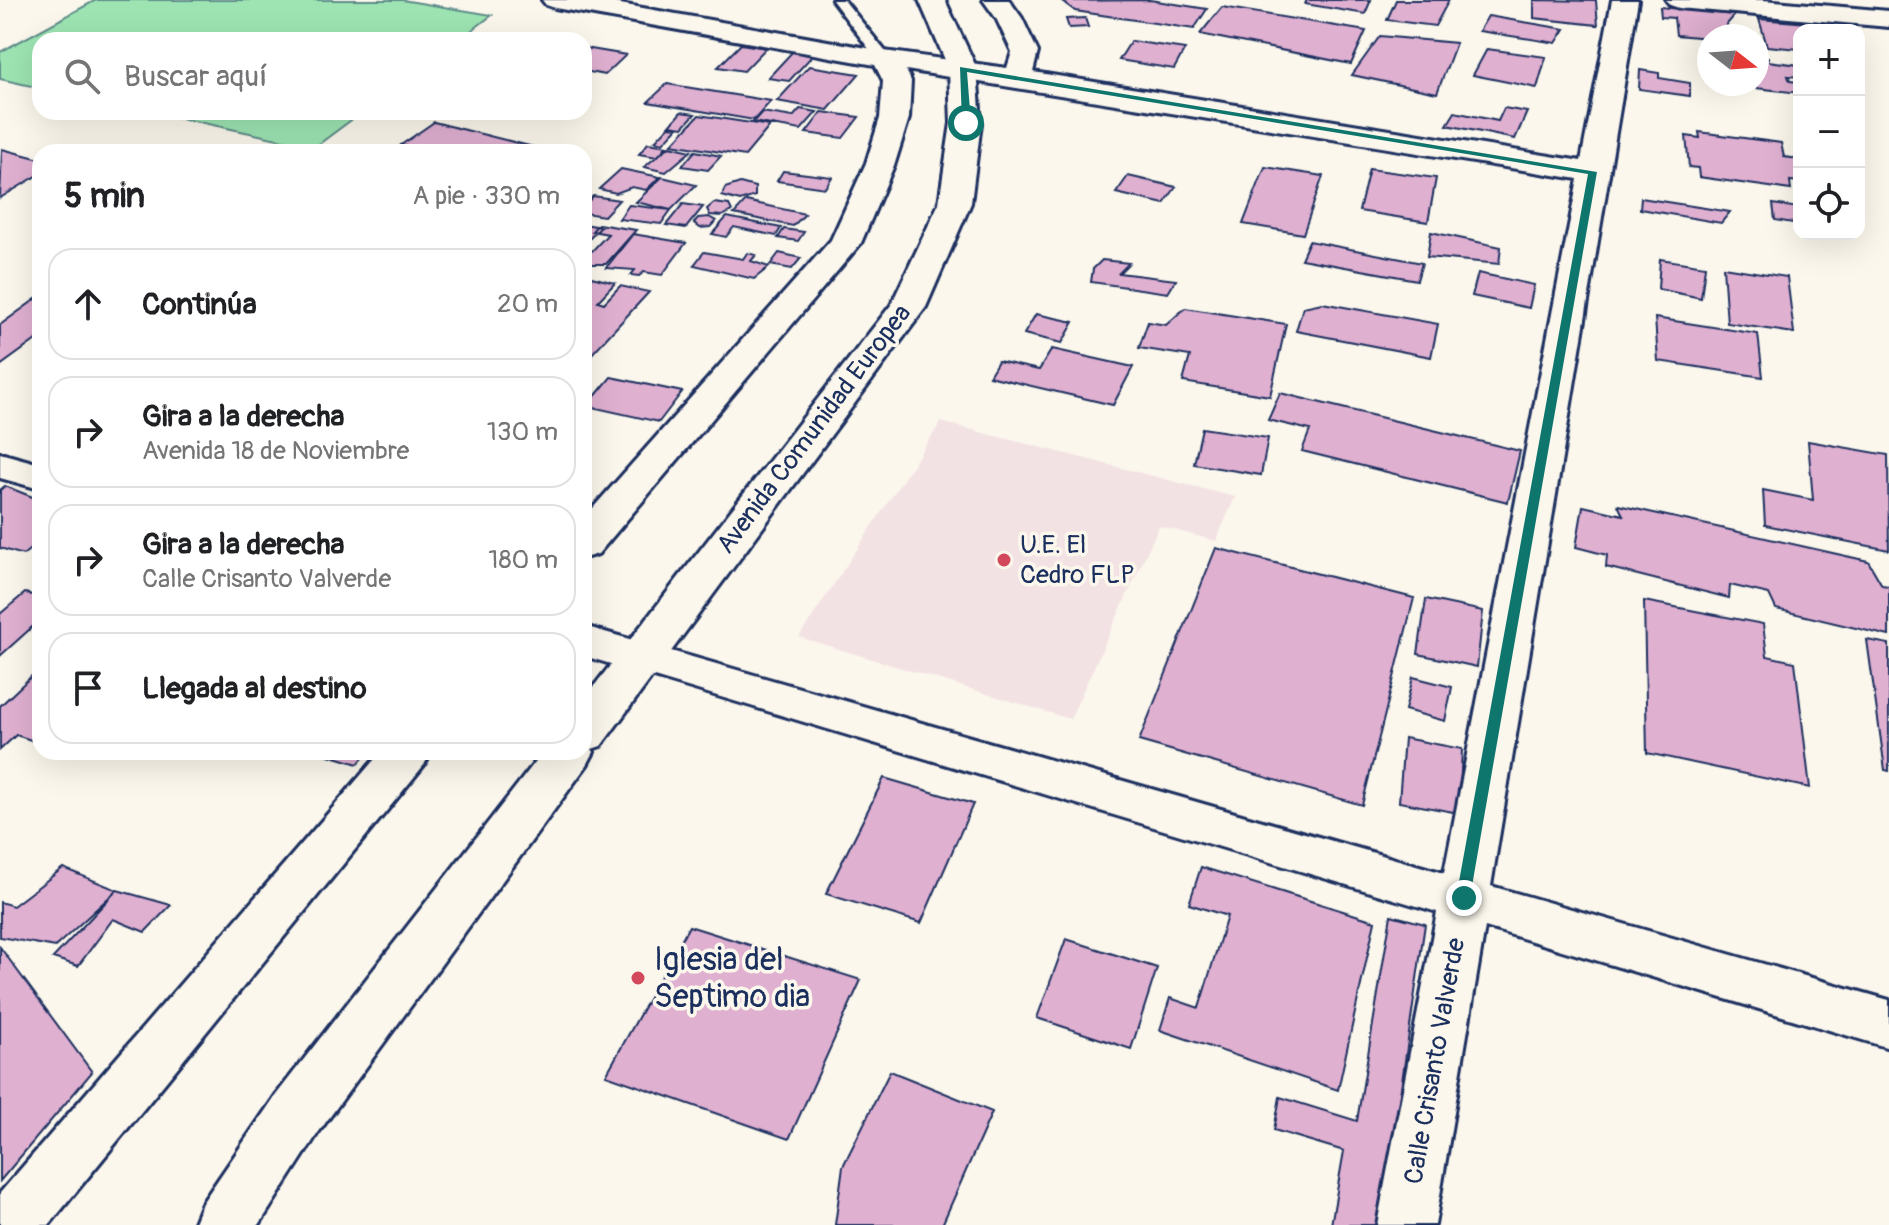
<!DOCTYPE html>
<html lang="es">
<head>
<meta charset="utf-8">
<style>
	:root { --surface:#fff; --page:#f2f2f2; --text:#202124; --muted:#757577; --line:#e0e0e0 }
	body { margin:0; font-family:Pangolin,sans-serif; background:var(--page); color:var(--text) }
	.controls { position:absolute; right:24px; top:24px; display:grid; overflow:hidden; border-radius:16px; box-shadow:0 8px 32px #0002 }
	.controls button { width:72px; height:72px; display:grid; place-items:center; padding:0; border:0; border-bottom:2px solid var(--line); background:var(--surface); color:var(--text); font:40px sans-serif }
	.compass { position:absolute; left:1697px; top:24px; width:72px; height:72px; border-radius:50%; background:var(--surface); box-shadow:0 8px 32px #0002; rotate:107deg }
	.stop { position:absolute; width:24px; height:24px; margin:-18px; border:6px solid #0f766e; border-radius:50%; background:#fff }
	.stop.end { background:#0f766e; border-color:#fff; box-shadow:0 2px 8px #0008 }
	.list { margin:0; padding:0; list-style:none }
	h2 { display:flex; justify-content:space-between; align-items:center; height:104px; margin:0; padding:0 32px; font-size:34px }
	h2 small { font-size:26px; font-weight:400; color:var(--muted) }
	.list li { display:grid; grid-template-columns:52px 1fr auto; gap:24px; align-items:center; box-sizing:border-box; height:112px; margin:0 16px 16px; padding:0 16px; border:2px solid var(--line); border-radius:24px }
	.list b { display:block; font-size:30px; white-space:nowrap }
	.list p { margin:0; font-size:26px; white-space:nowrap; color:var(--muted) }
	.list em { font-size:26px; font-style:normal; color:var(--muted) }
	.icon { flex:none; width:44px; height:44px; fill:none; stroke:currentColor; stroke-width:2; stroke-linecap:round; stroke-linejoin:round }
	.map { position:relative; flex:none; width:1889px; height:1225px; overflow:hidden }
	.search { position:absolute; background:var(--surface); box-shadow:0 8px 32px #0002; left:32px; top:32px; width:560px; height:88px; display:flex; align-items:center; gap:20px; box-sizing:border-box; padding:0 28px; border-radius:24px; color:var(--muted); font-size:30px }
	.panel { position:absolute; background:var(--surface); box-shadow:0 8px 32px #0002; left:32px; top:144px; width:560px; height:616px; border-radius:24px }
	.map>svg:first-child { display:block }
	.built { fill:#f3e2e4 }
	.green { fill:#9de4b2; stroke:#5c8a88; stroke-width:2 }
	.building { fill:#e0b0d1; stroke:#1b2f5e; stroke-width:2 }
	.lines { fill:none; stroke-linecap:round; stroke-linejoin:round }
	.lane-casing { stroke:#1b2f5e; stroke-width:6 }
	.street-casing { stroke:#1b2f5e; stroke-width:6 }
	.primary-casing { stroke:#1b2f5e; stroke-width:6 }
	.lane { fill:#fbf7ec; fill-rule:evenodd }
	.street { fill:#fbf7ec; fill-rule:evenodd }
	.primary { fill:#fbf7ec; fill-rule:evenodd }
	.route { fill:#0f766e }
	.poi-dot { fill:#d1495b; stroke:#fbf7ec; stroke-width:3 }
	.labels { text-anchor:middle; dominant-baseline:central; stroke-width:7; stroke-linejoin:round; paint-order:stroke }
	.street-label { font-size:26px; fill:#1b2f5e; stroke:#fbf7ec }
	.poi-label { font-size:26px; fill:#1b2f5e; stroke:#fbf7ec; text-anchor:start }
	.near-poi-label { font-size:32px; fill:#1b2f5e; stroke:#fbf7ec; text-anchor:start }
</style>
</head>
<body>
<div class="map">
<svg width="1889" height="1225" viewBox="0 0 1889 1225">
	<rect width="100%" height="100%" fill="#fbf7ec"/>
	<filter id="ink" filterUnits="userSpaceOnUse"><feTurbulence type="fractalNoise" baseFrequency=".0125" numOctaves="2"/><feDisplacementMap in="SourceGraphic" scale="16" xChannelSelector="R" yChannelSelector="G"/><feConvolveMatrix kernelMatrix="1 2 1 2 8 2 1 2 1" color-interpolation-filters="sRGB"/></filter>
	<g filter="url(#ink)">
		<!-- built -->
		<path class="built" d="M941 422 1235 497 1216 541 1159 526 1070 719 799 637Z"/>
		<!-- green -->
		<path class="green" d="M96 0H402L492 15 459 40H40V88L0 79V52Z
			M152 112H362L315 147Z"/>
		<!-- building -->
		<path class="building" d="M1150 0 1207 9 1194 29 1075 11 1062 1Z
			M1307 0H1371L1365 14 1305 4Z
			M1396 0H1449L1435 26 1387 20Z
			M1534 0 1596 1 1598 25 1534 18Z
			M1222 7 1366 31 1351 64 1200 34Z
			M1660 7 1735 15 1727 24 1729 36 1709 38 1676 35 1674 18 1661 17Z
			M1488 16 1565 29 1556 43 1479 31Z
			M1085 18 1088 27 1069 28 1066 19Z
			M1759 19 1821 24 1823 30H1799V49L1767 46Z
			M1380 36 1456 43 1437 93 1352 75Z
			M1131 41 1185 49 1174 69 1119 60Z
			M741 44 766 48 744 71 718 67Z
			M585 48 626 55 605 75 584 71Z
			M1487 49 1546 57 1537 88 1473 75Z
			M793 51 813 55 789 81 768 78Z
			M1757 55 1768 57V61L1799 65V77L1788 76 1790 81 1799 82V93L1747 87V84H1757Z
			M809 66 859 74 828 110 777 101Z
			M1640 70 1659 73V78L1690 83V96L1639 89Z
			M667 84 771 101 754 120 648 102Z
			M1504 108 1527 112 1515 139 1447 125 1455 112 1498 121Z
			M800 109 817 112 801 130 753 122 762 112 793 117Z
			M681 112 695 114 683 127 670 125Z
			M822 112 859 117 843 138 806 133Z
			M699 115 770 126 745 156 672 144Z
			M434 122 541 149 536 152H430L401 145Z
			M669 126 678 127 663 143 655 141Z
			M1699 132 1781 143 1784 157 1799 159V182L1790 181 1791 190 1699 177 1698 168 1689 167 1686 136 1700 138Z
			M648 143 667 146 657 157 639 154Z
			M670 146 691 151 666 172 644 167Z
			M2 149 40 159V174L0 198Z
			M695 151 721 156 708 170 682 166Z
			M1265 167 1323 176 1303 234 1243 224Z
			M621 169 660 177 646 190 632 187 616 193 599 189Z
			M1369 169 1436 178 1428 222 1359 211Z
			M783 171 832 177 825 188 777 181Z
			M1128 176 1176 187 1164 204 1116 193Z
			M662 177 696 185 671 210 636 202Z
			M740 183 755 187V196L740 201 722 196 725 188Z
			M593 196 619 200 604 216 584 213V206Z
			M1641 198 1730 212 1721 223 1640 209Z
			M746 201 805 214 793 226 734 214Z
			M714 203 729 205 732 211 722 216 710 215 707 209Z
			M683 204 703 207 686 228 666 225Z
			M1773 204 1799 208V224L1775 220Z
			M629 205 671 210 661 224 619 219Z
			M709 217 716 221 710 227 700 228 694 223 698 218Z
			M727 217 781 228 776 236 734 227 726 237 712 234Z
			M584 224 601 227 584 244Z
			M598 224 636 230 606 264H584V250L592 251 608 234 592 231Z
			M784 229 804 232 798 241 778 238Z
			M1431 232 1501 247 1499 264 1427 257Z
			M633 234 686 243 662 275 644 272 639 276 631 275 635 270 606 268Z
			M1309 241 1422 263 1417 280 1301 259Z
			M704 252 743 259 747 253 756 255 751 261 769 267 754 279 694 265Z
			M779 253 801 258 792 269 770 265Z
			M1660 259 1705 266 1701 298 1658 289Z
			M1102 260 1129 263 1119 273 1176 280 1168 293 1091 282 1093 269Z
			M1723 267 1787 277 1794 333 1727 323Z
			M1478 273 1534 285 1529 308 1472 296Z
			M584 275 615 283 598 301 604 303 620 286 649 292 590 356 584 355Z
			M40 296V337L0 366V325Z
			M1322 303 1438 324 1431 357 1296 331 1303 307Z
			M1185 308 1286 324 1270 396 1183 382 1190 356 1139 348 1148 322 1166 325Z
			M1036 314 1074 322 1062 343 1024 334Z
			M1655 318 1758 334 1763 377 1658 361Z
			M1052 349 1133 367 1113 405 989 376 998 361 1039 370Z
			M611 377 682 392 659 422 587 406Z
			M1280 393 1520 451 1508 502 1302 451 1310 430 1268 420Z
			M1202 428 1268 438 1261 475 1194 464Z
			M1808 441 1888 455 1889 550 1765 525 1763 490 1813 500Z
			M5 486 40 500V541L23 555 0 548V490Z
			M1618 505 1868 561 1882 585 1889 586V636L1776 609 1769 594 1730 585 1729 598 1606 567 1607 555 1576 547 1583 506 1623 515Z
			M1216 548 1414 598 1362 805 1139 741Z
			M25 593 40 597V620L0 656V614Z
			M1426 599 1483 611 1477 667 1418 654Z
			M1644 601 1763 624 1767 656 1795 662 1810 788 1647 753Z
			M1867 640 1889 644V771L1885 770Z
			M40 668V743L16 735 0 750V706Z
			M1413 677 1452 687 1445 721 1405 710Z
			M1404 738 1462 749 1459 813 1399 802Z
			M319 752H368L358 764Z
			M884 778 973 804 921 923 826 894Z
			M1201 867 1375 921 1338 1090 1160 1030 1170 998 1199 1008 1227 916 1189 904Z
			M63 868 117 890 55 947 0 937V902L13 906Z
			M117 890 171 905 145 932 113 919 78 966 53 958Z
			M1391 915 1425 924 1381 1225H1331L1344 1151 1274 1130 1280 1097 1357 1121Z
			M689 926 861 980 789 1139 606 1075Z
			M1066 939 1157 968 1131 1049 1037 1018Z
			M0 947 92 1072 0 1181Z
			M890 1071 992 1112 942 1225H835L843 1166Z"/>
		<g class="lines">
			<!-- lane casing -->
			<g class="lane-casing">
				<path id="lane" d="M832 0H844L889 56V62H879Z"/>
			</g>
			<!-- street casing -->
			<g class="street-casing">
				<path id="street" d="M542 0H598L884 51 1007 68 1012 52 996 18 983 0H1009L1022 18 1038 52 1033 72 1581 161 1612 0H1638L1491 886 1889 1000V1048L1485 927 1435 1225H1377L1437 912 584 656V626L1444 873 1578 179 906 70 911 81 909 118 895 163 861 243 598 554 584 558V518L831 240 866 163 880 118 883 81 875 65 555 8 546 5Z
					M1666 0H1763L1889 11V27L1679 8 1670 5Z
					M0 453 40 464V489L0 478Z
					M381 752H431L424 765 49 1225H0V1193Z"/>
			</g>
			<!-- primary casing -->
			<g class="primary-casing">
				<path id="primary" d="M919 0H945L977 69 981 123 971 203 926 307 601 746 592 749 594 752 587 765 318 1133 259 1225H193L202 1203 276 1095 543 752H584V699L891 305 939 203 951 123 949 69Z"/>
			</g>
			<!-- lane -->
			<use href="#lane" class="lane"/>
			<!-- street -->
			<use href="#street" class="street"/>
			<!-- primary -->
			<use href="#primary" class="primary"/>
		</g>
	</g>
	<!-- route -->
	<path class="route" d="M960 67 1597 172 1469 903 1464 905 1456 898 1588 174 967 72 971 123 966 126 962 123Z"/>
	<!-- markers -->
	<g class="poi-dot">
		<circle cx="1004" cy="560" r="8"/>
		<circle cx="638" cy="978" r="8"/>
	</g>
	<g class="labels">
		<!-- street labels -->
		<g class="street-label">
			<text transform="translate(814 429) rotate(-53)">Avenida Comunidad Europea</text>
			<text transform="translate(1435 1061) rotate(-80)">Calle Crisanto Valverde</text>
		</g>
		<!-- poi labels -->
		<g class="poi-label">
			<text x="1020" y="545">U.E. El<tspan x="1020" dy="30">Cedro FLP</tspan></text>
		</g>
		<!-- near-poi labels -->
		<g class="near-poi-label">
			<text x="654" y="960">Iglesia del<tspan x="654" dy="37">Septimo dia</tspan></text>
		</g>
	</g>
</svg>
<div class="controls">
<button>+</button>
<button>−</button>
<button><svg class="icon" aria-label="locate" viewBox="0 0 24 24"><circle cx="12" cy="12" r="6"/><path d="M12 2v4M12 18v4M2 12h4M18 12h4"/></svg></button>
</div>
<svg class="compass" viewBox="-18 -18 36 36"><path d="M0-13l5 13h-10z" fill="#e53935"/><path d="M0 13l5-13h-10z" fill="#757577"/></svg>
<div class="stop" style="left:966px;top:123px"></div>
<div class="stop end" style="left:1464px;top:898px"></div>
<div class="search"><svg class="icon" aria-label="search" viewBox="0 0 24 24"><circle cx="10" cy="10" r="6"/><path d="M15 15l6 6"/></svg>Buscar aquí</div>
<section class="panel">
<h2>5 min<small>A pie · 330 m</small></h2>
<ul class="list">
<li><svg class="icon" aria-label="ahead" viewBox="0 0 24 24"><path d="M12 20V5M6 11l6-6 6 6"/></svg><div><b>Continúa</b></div><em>20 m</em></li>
<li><svg class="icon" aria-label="right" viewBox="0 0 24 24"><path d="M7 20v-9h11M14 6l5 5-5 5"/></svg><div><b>Gira a la derecha</b><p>Avenida 18 de Noviembre</p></div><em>130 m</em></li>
<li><svg class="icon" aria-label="right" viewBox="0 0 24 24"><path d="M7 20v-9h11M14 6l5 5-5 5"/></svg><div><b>Gira a la derecha</b><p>Calle Crisanto Valverde</p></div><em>180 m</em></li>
<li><svg class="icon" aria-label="arrive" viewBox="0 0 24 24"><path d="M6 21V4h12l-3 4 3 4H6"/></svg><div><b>Llegada al destino</b></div></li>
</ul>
</section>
</div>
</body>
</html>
